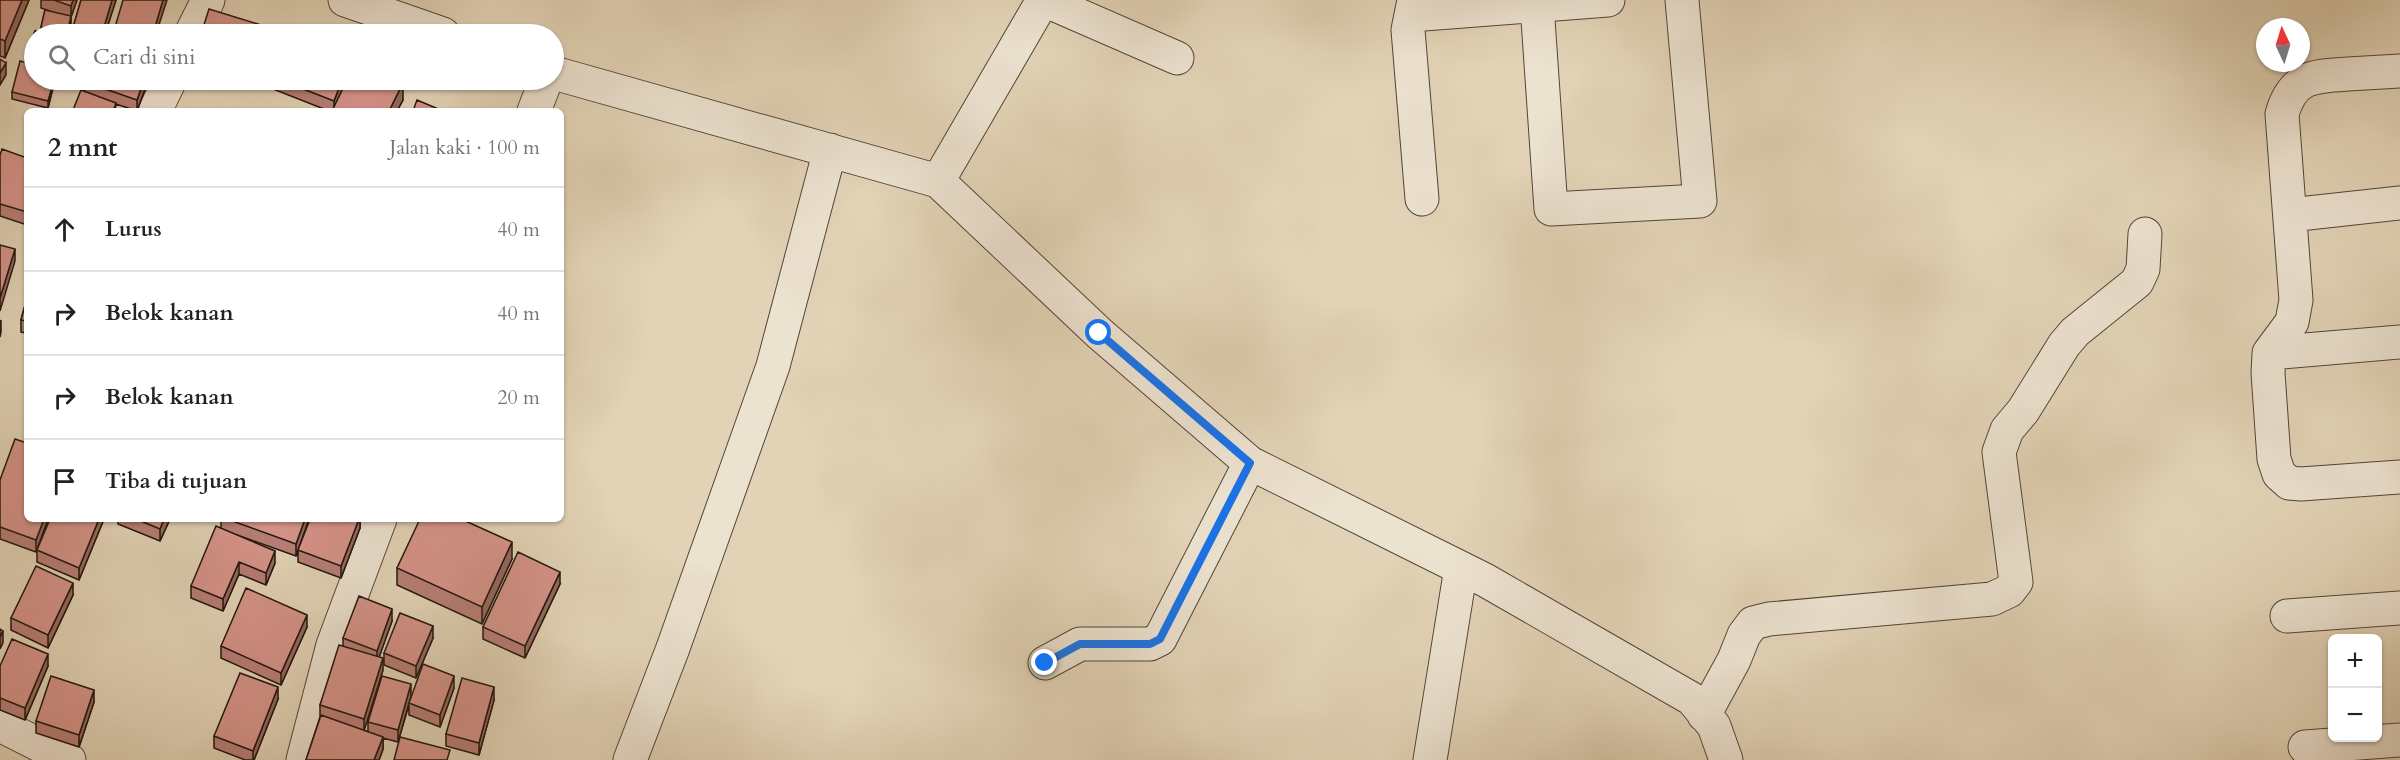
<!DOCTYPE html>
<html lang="id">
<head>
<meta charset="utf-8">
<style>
	:root { --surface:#fff; --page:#f2f2f2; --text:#222; --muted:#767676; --line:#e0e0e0 }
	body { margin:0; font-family:Cardo,serif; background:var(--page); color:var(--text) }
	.controls { position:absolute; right:18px; bottom:18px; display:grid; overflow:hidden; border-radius:9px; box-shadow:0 2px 4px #0004 }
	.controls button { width:54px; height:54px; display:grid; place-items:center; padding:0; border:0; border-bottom:2px solid var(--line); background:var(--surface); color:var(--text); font:30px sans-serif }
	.compass { position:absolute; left:2256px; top:18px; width:54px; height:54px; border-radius:50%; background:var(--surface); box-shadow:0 2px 4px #0004; rotate:356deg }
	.stop { position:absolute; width:18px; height:18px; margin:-14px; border:4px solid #1a73e8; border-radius:50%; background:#fff }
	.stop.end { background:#1a73e8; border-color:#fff; box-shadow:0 2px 6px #0008 }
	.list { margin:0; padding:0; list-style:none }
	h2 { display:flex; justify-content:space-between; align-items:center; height:78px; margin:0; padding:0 24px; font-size:26px }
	h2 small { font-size:20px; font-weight:400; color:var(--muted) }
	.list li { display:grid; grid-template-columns:39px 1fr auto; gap:18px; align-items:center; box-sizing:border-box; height:84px; padding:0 24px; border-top:2px solid var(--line) }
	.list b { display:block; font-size:22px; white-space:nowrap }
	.list em { font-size:20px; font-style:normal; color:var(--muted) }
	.icon { flex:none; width:33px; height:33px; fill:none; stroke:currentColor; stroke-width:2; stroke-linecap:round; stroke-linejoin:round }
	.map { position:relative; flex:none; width:2400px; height:760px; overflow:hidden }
	.search { position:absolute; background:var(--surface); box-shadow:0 2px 4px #0004; left:24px; top:24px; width:540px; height:66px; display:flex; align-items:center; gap:15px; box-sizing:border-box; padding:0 21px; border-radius:33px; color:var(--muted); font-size:22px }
	.panel { position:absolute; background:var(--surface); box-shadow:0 2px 4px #0004; left:24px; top:108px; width:540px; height:414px; border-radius:9px }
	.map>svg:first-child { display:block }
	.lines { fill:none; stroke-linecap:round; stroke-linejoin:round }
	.minor-casing { stroke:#524539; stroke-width:35 }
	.minor { stroke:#ece2d0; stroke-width:33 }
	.wall { fill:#b77e76; stroke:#22160f; stroke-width:1.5 }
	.shaded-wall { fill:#956760; stroke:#22160f; stroke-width:1.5 }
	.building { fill:#d59389; stroke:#22160f; stroke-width:1.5 }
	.route { stroke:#1a73e8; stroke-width:8 }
</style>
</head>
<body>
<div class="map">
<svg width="2400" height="760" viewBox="0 0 2400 760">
	<rect width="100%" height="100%" fill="#e2d3b6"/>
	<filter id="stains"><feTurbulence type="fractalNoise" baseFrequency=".00333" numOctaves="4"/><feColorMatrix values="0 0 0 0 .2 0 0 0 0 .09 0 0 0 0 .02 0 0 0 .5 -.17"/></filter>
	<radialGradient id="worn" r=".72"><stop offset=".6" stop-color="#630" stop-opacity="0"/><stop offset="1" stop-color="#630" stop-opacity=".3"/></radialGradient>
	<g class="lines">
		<!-- minor casing -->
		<g class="minor-casing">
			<path id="minor" d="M345 0 443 34
				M1044 0 1177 58
				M1414 0 1408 30 1422 199
				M1537 5 1551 209 1700 201 1682 0
				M1411 15 1608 0
				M191 34 208 0
				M2400 71C2383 72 2365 73 2348 74 2313 76 2293 76 2282 114L2296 300 2292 322 2269 353 2268 373 2274 459 2279 474 2289 483 2301 484 2400 477
				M554 73 938 181 1099 333 1250 463 1485 580 1692 699 1714 726 1726 760
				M155 111 170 80
				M534 111 546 80
				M938 181 1043 0
				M2290 215 2400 203
				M2269 353 2400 342
				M2287 616 2400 608
				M1045 663 1080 644H1150L1160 639 1250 463
				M1704 715 1734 660 1744 635 1753 623 1769 619 1992 599 2009 591 2016 582 1999 452 2007 430 2023 411 2064 345 2075 332 2137 282 2143 269 2145 234
				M0 725 69 760
				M2305 747 2400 740
				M303 760 333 645 380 519
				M630 760 673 648 773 366 830 150
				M1430 760 1461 568"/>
		</g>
		<!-- minor -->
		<use href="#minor" class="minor"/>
	</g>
	<!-- wall -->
	<path class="wall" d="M0 0H29L5 58 0 56Z
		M41 0H77L71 17V22L69 34H34V65L27 62V56L35 31 41 33V27L45 10 50 11 41 8Z
		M81 0H116L105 34H72V31Z
		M34 80H55L48 108 12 99V92Z
		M148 80 137 111 116 104 115 111H73L85 92V82Z
		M233 80H247L245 84Z
		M273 80H347L403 100 397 111H329L273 89Z
		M0 155 27 158V225L0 216Z
		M27 298V333L21 332V320Z
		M27 428V519H48L36 552 0 539V480L26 443V432Z
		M50 519H104L79 580 37 562V550Z
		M118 519H170L160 541 118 524Z
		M221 519H309L296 556 237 535 275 563 266 585 239 574 223 611 191 598V586L221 528Z
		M360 519V528L341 578 298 562V550Z
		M512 559 482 624 397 585V568Z
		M560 584 525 658 483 639V627Z
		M73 595 48 648 11 630V618Z
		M392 621 379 657 383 670 364 730 368 732V722L411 696 454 688 440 727 409 715V705L398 742 383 738V749L379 760H306L320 717V705L343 646V638Z
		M307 627 281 685 221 658V646Z
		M433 638 416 678 384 665V653Z
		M0 666H48L25 720 0 710Z
		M278 699 254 760H245L214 748V736Z
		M494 700 479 755 446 746V734Z
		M94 702 79 747 36 733V721Z"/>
	<!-- shaded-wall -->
	<path class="shaded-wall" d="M22 0H29L5 58V41Z
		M73 0H77L71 17V22L69 34H67L71 17V6Z
		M112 0H116L105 34H102Z
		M163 0H167L156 34H153Z
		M6 63V75L0 85V73Z
		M54 80H55L48 108V101Z
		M144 80H148V81L137 111V100Z
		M342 80H347L334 111V101Z
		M403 83V100L397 111H389Z
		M15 249V261L0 311V298Z
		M1 320V332L0 337V324Z
		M44 519H48L36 552V540Z
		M99 519H104L79 580V568Z
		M164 519H170L160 541V529Z
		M305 519H309L296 556V544Z
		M359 519H360V528L341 578V566Z
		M512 542V559L482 624V607Z
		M275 551V563L266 585V573Z
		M239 562V574L223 611V599Z
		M560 572V584L525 658V646Z
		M73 583V595L48 648V635Z
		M392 609V621L377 663V651Z
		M307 615V627L281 685V673Z
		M433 626V638L416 678V666Z
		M3 631V643L0 649V637Z
		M48 654V666L25 720V708Z
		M383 658V670L364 731V719Z
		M454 676V688L440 727V715Z
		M411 684V696L398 742V730Z
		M278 687V699L254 760H253V751Z
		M494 687V700L479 755V743Z
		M94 690V702L79 747V735Z
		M383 737V749L379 760H374Z"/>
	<!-- building -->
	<path class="building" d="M0 0H22L5 41 0 39Z
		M54 0H73L71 6Z
		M81 0H112L102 34H83L72 31Z
		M123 0H163L153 34H113Z
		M209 9 261 25 258 34H201Z
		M45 10 71 16 67 33 41 27Z
		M35 31 47 34H34V58L27 56Z
		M0 59 6 63 0 73Z
		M20 61 34 65V80H54L48 101 12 92Z
		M86 80H144L137 100 85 82Z
		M280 80H342L334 101Z
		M347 80H396L403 83 389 111H332Z
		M81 90 116 103 113 111H76L73 110Z
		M417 100 443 111H413Z
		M2 149 27 158V212L0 204V155Z
		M0 245 15 249 0 298Z
		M27 298V321L21 320Z
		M15 439 27 443V519H44L36 540 0 527V480Z
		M50 519H99L79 568 37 550Z
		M136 519H164L160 529Z
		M227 519H305L296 544Z
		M310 519H359L341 566 298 550Z
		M420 519H461L512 542 482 607 397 568Z
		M216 526 275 551 266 573 239 562 223 599 191 586Z
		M518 552 560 572 525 646 483 627Z
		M36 566 73 583 48 635 11 618Z
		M246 588 307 615 281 673 221 646Z
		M359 596 392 609 377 651 343 638Z
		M400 613 433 626 416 666 384 653Z
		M0 629 3 631 0 637Z
		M12 639 48 654 25 708 0 698V666Z
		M339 645 383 658 364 719 320 705Z
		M423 664 454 676 440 715 409 703Z
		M240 673 278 687 253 751 214 736Z
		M51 676 94 690 79 735 36 721Z
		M382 676 411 684 398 730 368 722Z
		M462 678 494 687 479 743 446 734Z
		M321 715 383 737 374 760H306Z
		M400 737 450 750 447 760H394Z"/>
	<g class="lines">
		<!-- route -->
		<path class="route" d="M1045 663 1080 644H1150L1160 639 1250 463 1099 333"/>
	</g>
	<rect width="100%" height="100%" filter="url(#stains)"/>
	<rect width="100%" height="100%" fill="url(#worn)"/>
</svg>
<div class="controls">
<button>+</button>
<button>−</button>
</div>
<svg class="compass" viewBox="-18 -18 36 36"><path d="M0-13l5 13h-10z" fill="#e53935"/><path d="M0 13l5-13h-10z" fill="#767676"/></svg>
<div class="stop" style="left:1099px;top:333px"></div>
<div class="stop end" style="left:1045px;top:663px"></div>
<div class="search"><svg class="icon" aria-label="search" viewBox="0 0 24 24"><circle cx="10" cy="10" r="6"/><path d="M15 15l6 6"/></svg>Cari di sini</div>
<section class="panel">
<h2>2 mnt<small>Jalan kaki · 100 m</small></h2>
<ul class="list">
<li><svg class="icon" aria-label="ahead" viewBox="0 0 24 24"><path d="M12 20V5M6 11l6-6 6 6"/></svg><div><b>Lurus</b></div><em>40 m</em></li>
<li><svg class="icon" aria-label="right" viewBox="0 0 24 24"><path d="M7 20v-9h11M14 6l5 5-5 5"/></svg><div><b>Belok kanan</b></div><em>40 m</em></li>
<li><svg class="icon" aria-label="right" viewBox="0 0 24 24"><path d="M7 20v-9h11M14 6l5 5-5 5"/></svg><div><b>Belok kanan</b></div><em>20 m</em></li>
<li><svg class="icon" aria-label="arrive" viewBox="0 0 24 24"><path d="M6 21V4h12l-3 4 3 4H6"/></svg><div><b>Tiba di tujuan</b></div></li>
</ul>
</section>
</div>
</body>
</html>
